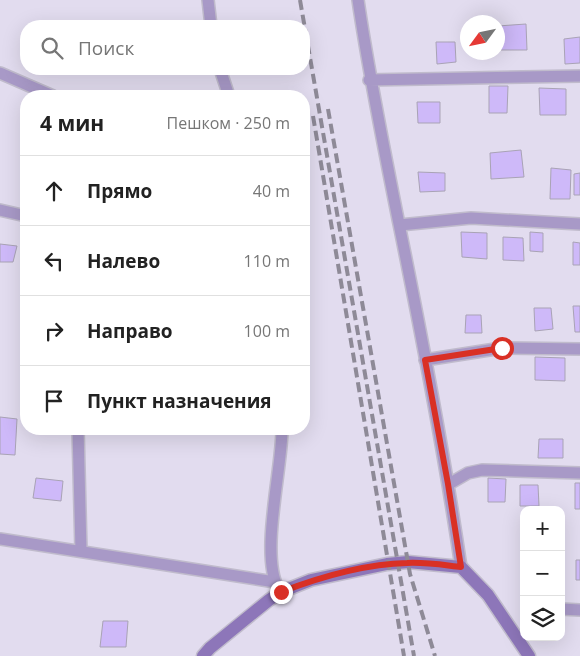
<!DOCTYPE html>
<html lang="ru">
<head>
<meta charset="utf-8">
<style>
	:root { --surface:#fff; --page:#f6f6f6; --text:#222; --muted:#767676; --line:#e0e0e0 }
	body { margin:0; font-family:"Open Sans",sans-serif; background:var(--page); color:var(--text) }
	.controls { position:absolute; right:15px; bottom:15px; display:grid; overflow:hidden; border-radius:10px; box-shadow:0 5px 20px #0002 }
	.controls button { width:45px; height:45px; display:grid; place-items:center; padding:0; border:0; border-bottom:1px solid var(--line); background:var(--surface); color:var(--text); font:25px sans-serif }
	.compass { position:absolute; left:460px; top:15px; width:45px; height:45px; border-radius:50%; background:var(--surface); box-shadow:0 5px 20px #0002; rotate:237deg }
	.stop { position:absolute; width:15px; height:15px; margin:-11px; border:4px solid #d93025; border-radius:50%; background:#fff }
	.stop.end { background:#d93025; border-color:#fff; box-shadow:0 1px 5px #0008 }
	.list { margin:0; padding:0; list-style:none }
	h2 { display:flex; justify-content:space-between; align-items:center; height:65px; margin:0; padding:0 20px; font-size:21px }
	h2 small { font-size:16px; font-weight:400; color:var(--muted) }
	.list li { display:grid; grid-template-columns:32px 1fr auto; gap:15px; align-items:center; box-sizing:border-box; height:70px; padding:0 20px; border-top:1px solid var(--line) }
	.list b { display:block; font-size:19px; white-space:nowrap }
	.list em { font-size:16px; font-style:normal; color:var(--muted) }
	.icon { flex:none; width:28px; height:28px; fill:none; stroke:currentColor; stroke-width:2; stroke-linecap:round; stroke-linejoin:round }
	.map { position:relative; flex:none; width:580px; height:656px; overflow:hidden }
	.search { position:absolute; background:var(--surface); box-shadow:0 5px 20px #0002; left:20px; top:20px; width:290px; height:55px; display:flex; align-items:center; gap:12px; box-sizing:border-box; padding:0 18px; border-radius:20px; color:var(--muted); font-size:19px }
	.panel { position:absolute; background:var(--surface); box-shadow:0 5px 20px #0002; left:20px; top:90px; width:290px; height:345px; border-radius:20px }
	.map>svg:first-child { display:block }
	.building { fill:#ceb9f9; stroke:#a9a3b5 }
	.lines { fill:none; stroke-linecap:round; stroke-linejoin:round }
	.street-casing { stroke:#c0bbcc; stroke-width:14 }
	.secondary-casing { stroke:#c0bbcc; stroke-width:15 }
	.street { stroke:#a899c7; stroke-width:11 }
	.secondary { stroke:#8d76b9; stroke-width:12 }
	.rail { stroke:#8e8a97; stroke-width:4; stroke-dasharray:10 5; stroke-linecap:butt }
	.route { stroke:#d93025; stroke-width:6 }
</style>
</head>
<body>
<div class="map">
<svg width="580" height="656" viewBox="0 0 580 656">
	<rect width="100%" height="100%" fill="#e2dcef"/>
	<!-- building -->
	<path class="building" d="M526 24 527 50H498V26Z
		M580 37V63L565 64 564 39Z
		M436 42H455L456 62 437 64Z
		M489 86H508L507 113H489Z
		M539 88 566 89V115H540Z
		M417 102H440V123H418Z
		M521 150 524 177 491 179 490 153Z
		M551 168 571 170 570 199H550Z
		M418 172 445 173V191L420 192Z
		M580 173V195H574V174Z
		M461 232 487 233V259L462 257Z
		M530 232 543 233V252L530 251Z
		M503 237 523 238 524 261 503 260Z
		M573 242 580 243V265H573Z
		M0 244 17 246 13 262H0Z
		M573 306H580V332H575Z
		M534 308H551L553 329 535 331Z
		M466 315H481L482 333H465Z
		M535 357 565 358V381L535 380Z
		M0 417 17 419 15 455 0 454Z
		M539 439H563V458H538Z
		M36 478 63 481 61 501 33 498Z
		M488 478 506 479 505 502H488Z
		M575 483H580V509H575Z
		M520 485H538L539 506H520Z
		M576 560H580V580H576Z
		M103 621H128L126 647H100Z"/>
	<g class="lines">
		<!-- street casing -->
		<g class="street-casing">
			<path id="street" d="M208 0 211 26
				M358 0C369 75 384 149 399 224 422 337 444 452 461 567
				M220 69 229 96
				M0 73 53 96
				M369 80 580 76
				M0 210 26 216
				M400 225 471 218 580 224
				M425 360 502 348 580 349
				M78 429 81 551
				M449 484 468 473 482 470 580 473
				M0 539 275 582
				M278 588C260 553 282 470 282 429
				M561 609 580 610"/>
		</g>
		<!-- secondary casing -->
		<g class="secondary-casing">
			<path id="secondary" d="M203 656 210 648 269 600 281 592 311 580 387 564 408 562 461 567 488 595 529 656"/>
		</g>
		<!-- street -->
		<use href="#street" class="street"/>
		<!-- secondary -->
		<use href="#secondary" class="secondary"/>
		<!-- rail -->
		<path class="rail" d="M300 0 414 656
			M328 109 410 574 435 656
			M313 116 404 656"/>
	</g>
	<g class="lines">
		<!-- route -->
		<path class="route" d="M281 592C320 577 365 564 407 563 425 562 443 565 461 567L448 484 425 360 502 348"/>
	</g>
</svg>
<div class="controls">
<button>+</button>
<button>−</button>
<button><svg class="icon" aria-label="layers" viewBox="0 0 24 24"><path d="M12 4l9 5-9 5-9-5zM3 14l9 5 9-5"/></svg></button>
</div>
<svg class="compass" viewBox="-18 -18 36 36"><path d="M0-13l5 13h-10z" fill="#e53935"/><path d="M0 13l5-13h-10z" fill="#767676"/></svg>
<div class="stop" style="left:502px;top:348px"></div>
<div class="stop end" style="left:281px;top:592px"></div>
<div class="search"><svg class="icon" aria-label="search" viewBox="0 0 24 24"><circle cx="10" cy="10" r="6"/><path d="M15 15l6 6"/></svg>Поиск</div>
<section class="panel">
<h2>4 мин<small>Пешком · 250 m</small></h2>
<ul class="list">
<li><svg class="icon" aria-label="ahead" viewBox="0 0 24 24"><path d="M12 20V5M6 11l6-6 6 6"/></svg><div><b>Прямо</b></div><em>40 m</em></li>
<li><svg class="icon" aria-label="left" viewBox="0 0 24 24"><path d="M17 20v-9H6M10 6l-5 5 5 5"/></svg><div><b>Налево</b></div><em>110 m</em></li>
<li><svg class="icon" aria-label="right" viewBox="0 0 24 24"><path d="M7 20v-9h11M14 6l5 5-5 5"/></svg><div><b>Направо</b></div><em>100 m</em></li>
<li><svg class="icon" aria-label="arrive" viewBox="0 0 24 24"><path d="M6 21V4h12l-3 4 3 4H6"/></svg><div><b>Пункт назначения</b></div></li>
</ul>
</section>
</div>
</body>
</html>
